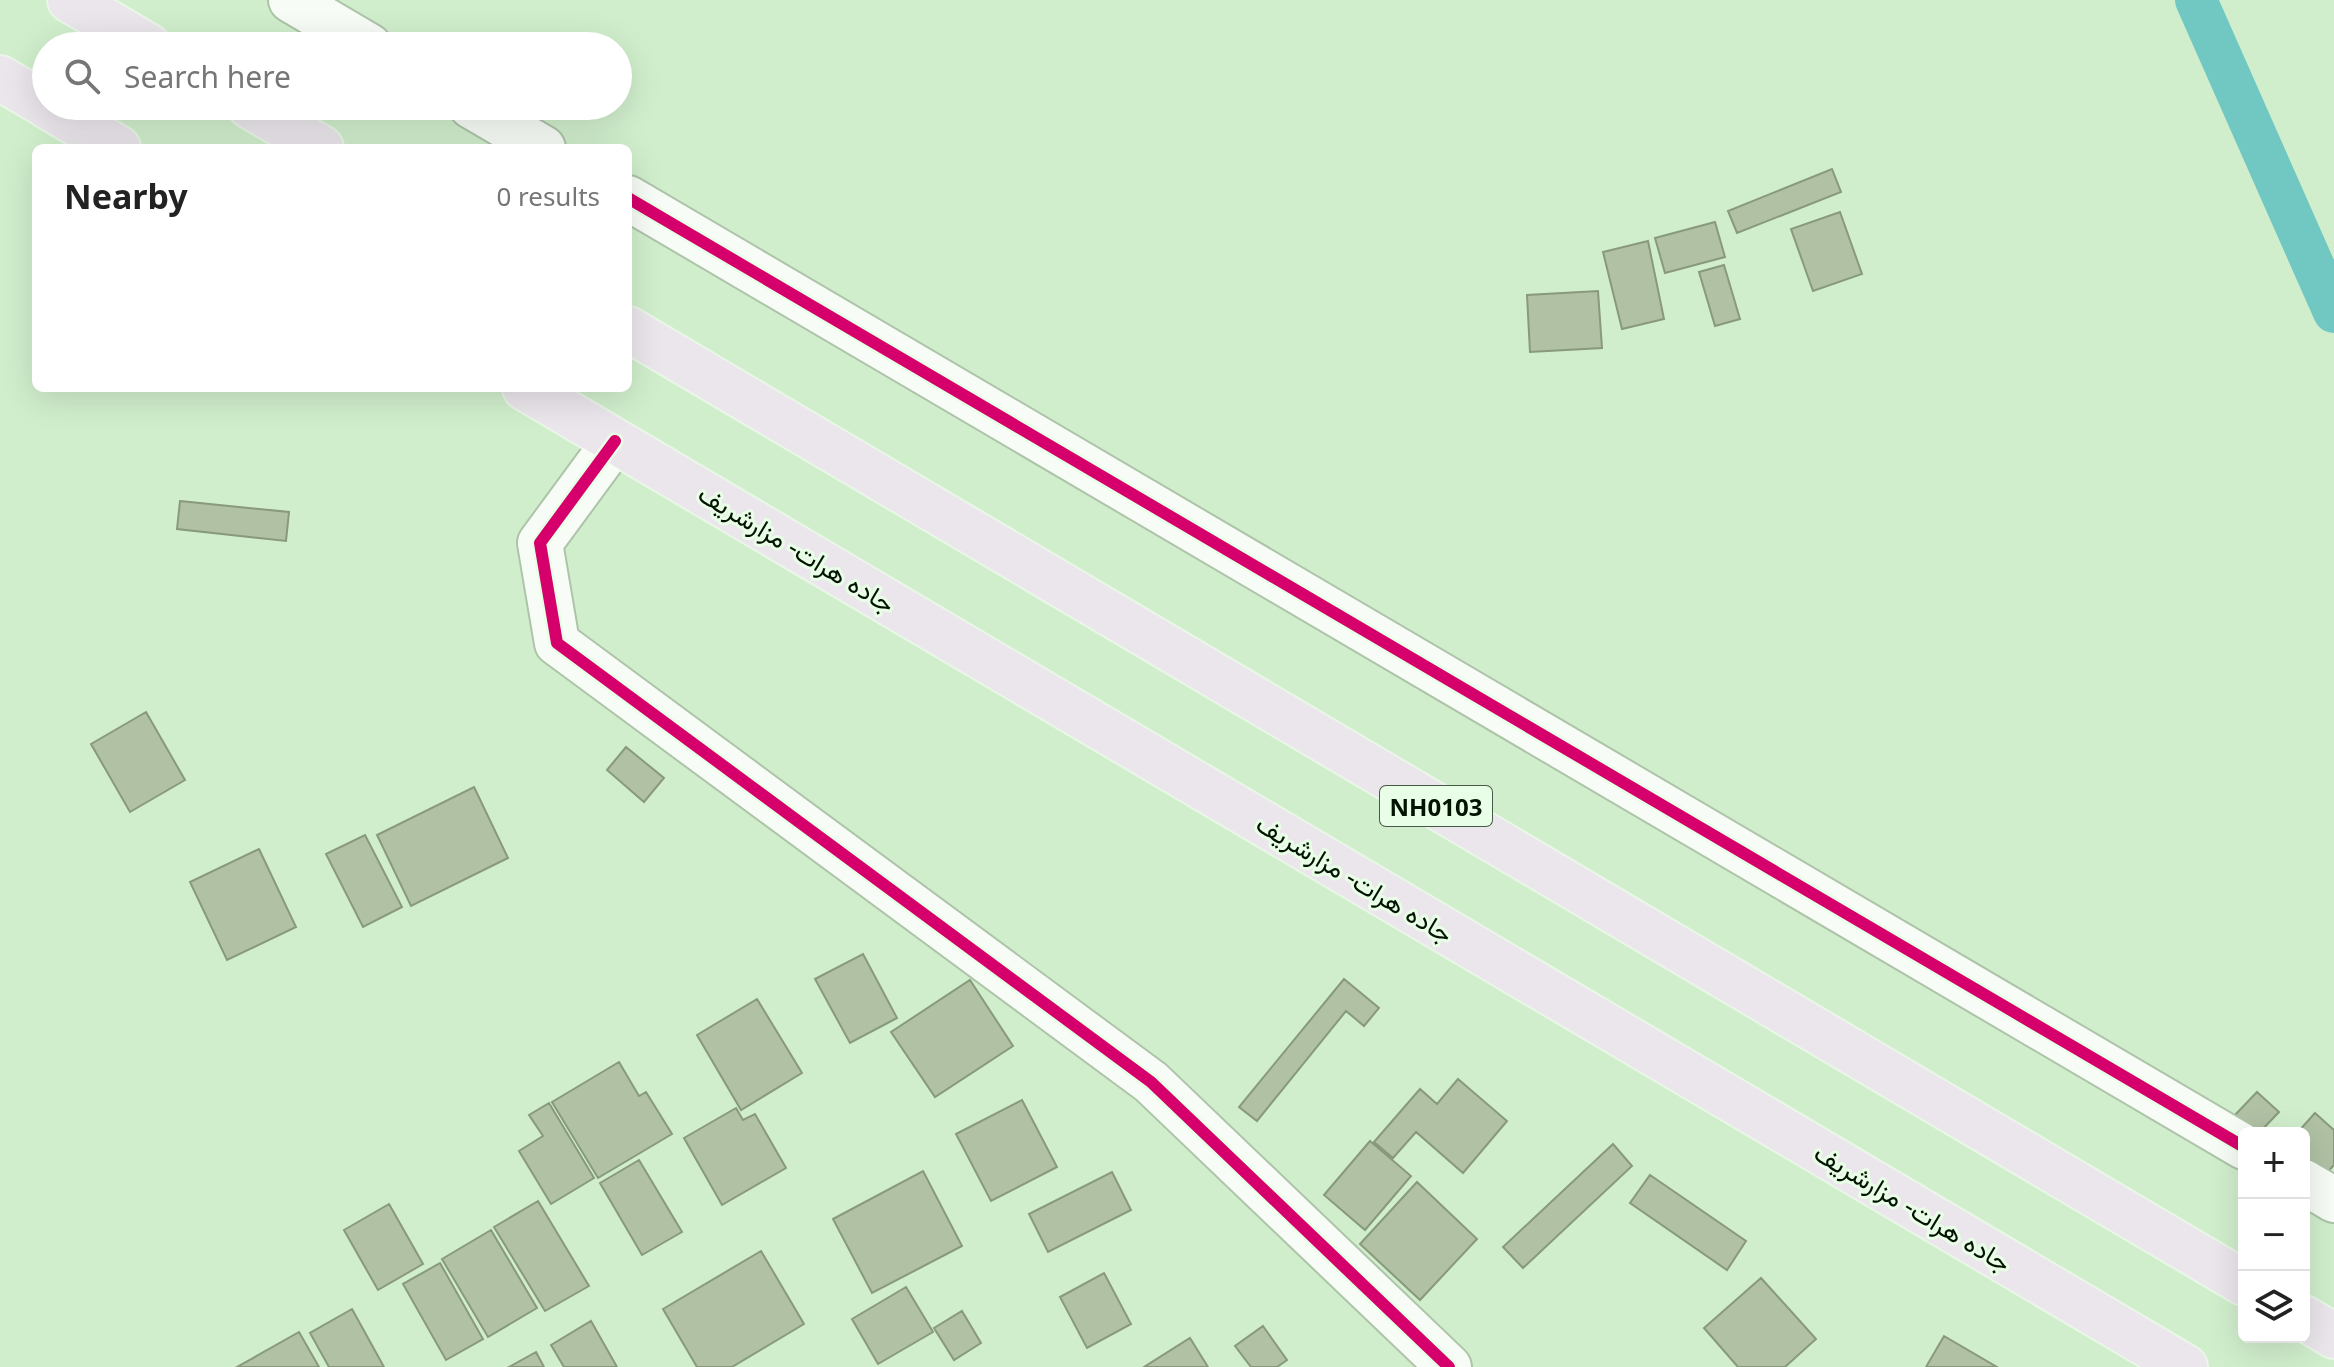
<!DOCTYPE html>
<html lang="en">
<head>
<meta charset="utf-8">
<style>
	:root { --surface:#fff; --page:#f6f6f6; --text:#222; --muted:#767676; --line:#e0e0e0 }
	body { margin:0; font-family:"Noto Sans",Vazirmatn,sans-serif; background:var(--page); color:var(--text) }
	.controls { position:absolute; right:24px; bottom:24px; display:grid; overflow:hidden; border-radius:12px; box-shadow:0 8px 32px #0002 }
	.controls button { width:72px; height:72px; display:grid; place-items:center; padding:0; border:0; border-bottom:2px solid var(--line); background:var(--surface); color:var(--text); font:40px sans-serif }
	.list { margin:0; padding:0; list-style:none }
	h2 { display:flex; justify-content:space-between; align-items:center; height:104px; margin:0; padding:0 32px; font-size:34px }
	h2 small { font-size:26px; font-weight:400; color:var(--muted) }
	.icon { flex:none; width:44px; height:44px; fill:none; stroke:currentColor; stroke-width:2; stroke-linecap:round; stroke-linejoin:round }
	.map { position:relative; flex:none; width:2334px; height:1367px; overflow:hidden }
	.search { position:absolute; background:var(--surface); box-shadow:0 8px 32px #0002; left:32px; top:32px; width:600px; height:88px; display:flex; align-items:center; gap:20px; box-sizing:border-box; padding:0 28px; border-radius:44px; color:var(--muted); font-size:30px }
	.panel { position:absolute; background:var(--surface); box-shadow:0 8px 32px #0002; left:32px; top:144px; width:600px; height:248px; border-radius:12px }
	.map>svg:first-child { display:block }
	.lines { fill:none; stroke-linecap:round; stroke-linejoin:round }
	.canal { stroke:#71c7c2; stroke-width:42 }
	.building { fill:#b0c1a4; stroke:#88997c; stroke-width:2 }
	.minor-casing { stroke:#adc4a9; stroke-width:48 }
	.highway-casing { stroke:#eaf7e8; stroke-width:48 }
	.minor { stroke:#f8fcf7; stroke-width:44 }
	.highway { stroke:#eae6eb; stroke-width:44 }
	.cycleway-casing { stroke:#e9fee6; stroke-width:17 }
	.cycleway { stroke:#d6006c; stroke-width:12 }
	.labels { text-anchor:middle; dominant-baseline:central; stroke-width:6; stroke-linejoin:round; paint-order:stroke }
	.shield { fill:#e9fee6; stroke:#475a46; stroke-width:2 }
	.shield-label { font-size:24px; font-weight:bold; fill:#021301 }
	.street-label { font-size:26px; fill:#021301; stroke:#e9fee6 }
</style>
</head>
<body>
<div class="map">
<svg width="2334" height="1367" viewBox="0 0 2334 1367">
	<rect width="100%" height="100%" fill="#d0eecc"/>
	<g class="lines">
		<!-- canal -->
		<path class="canal" d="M2196 0 2334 312"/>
	</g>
	<!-- building -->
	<path class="building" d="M1832 169 1841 192 1737 233 1728 211Z
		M1840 212 1862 274 1813 291 1791 229Z
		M1715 222 1725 257 1665 273 1655 238Z
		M1648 241 1664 319 1622 329 1603 252Z
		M1724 265 1740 319 1715 326 1699 272Z
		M1598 291 1602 348 1530 352 1527 295Z
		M180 501 289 512 286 541 177 529Z
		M146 712 185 780 130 812 91 744Z
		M626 747 664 778 644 802 607 770Z
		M474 787 508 858 411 906 377 835Z
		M365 835 402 907 363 927 326 854Z
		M259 849 296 927 227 960 190 882Z
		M863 954 897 1018 850 1043 815 979Z
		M1344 979 1379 1008 1364 1026 1346 1011 1257 1121 1239 1107Z
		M970 980 1013 1046 935 1097 891 1032Z
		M757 999 802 1073 741 1110 697 1035Z
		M619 1062 639 1096 646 1092 672 1134 598 1178 552 1102Z
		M1458 1079 1507 1121 1463 1173 1416 1132 1393 1158 1374 1142 1420 1089 1437 1104Z
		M2257 1092 2279 1112 2259 1133H2253L2234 1116Z
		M1022 1100 1057 1167 991 1201 956 1134Z
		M549 1103 594 1178 551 1204 519 1151 543 1136 529 1115Z
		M736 1108 743 1120 755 1114 786 1168 722 1205 684 1138Z
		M2315 1113 2334 1130V1165L2323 1177 2304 1160V1133H2297Z
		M1370 1141 1411 1176 1365 1230 1324 1195Z
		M1613 1144 1632 1166 1523 1268 1503 1247Z
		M639 1160 682 1232 642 1255 600 1183Z
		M923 1171 962 1246 872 1293 833 1219Z
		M1112 1172 1131 1210 1048 1252 1029 1214Z
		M1650 1175 1746 1241 1727 1270 1630 1203Z
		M1417 1182 1477 1239 1420 1300 1360 1244Z
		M538 1201 589 1286 545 1311 494 1227Z
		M389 1204 423 1264 378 1290 344 1230Z
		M491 1230 537 1308 488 1337 442 1259Z
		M761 1251 804 1324 732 1367H697L663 1309Z
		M440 1263 483 1339 446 1360 403 1284Z
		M1104 1273 1131 1324 1087 1348 1060 1297Z
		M1761 1278 1816 1339 1785 1367H1738L1704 1328Z
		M906 1287 933 1332 878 1364 852 1319Z
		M352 1309 384 1367H329L310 1333Z
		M962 1311 981 1343 954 1360 934 1328Z
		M591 1321 617 1367H564L551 1345Z
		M1263 1326 1287 1360 1277 1367H1251L1235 1346Z
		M299 1332 319 1367H237Z
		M1944 1336 1997 1367H1926Z
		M1190 1338 1208 1367H1144Z
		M536 1352 544 1367H509Z"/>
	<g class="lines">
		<!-- minor casing -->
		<g class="minor-casing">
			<path id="minor" d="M291 0 369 46
				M471 106 543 148
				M628 198 2244 1147
				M615 441 540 543 557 643 1151 1082 1449 1367
				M2304 1182 2334 1200"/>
		</g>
		<!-- highway casing -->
		<g class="highway-casing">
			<path id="highway" d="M70 0 148 46
				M0 78 46 105
				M47 106 118 148
				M250 106 321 148
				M628 329 2244 1283
				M525 388 2185 1367
				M2304 1318 2334 1336"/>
		</g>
		<!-- minor -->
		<use href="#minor" class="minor"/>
		<!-- highway -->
		<use href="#highway" class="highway"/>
		<!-- cycleway casing -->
		<g class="cycleway-casing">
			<path id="cycleway" d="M628 198 2244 1147
				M615 441 540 543 557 643 1151 1082 1449 1367"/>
		</g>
		<!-- cycleway -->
		<use href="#cycleway" class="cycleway"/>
	</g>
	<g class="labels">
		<!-- shield labels -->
		<rect class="shield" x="1380" y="786" width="112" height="40" rx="6"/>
		<g class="shield-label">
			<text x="1436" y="806">NH0103</text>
		</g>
		<!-- street labels -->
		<g class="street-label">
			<text transform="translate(797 548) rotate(31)">جاده هرات- مزارشریف</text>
			<text transform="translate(1355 878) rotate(31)">جاده هرات- مزارشریف</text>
			<text transform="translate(1913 1207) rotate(31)">جاده هرات- مزارشریف</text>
		</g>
	</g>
</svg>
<div class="controls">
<button>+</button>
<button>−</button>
<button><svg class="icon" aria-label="layers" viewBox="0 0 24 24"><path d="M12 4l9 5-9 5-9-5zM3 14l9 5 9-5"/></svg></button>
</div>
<div class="search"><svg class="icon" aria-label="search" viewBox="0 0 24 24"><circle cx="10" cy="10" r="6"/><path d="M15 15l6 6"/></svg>Search here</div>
<section class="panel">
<h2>Nearby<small>0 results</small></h2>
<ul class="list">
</ul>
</section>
</div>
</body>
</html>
